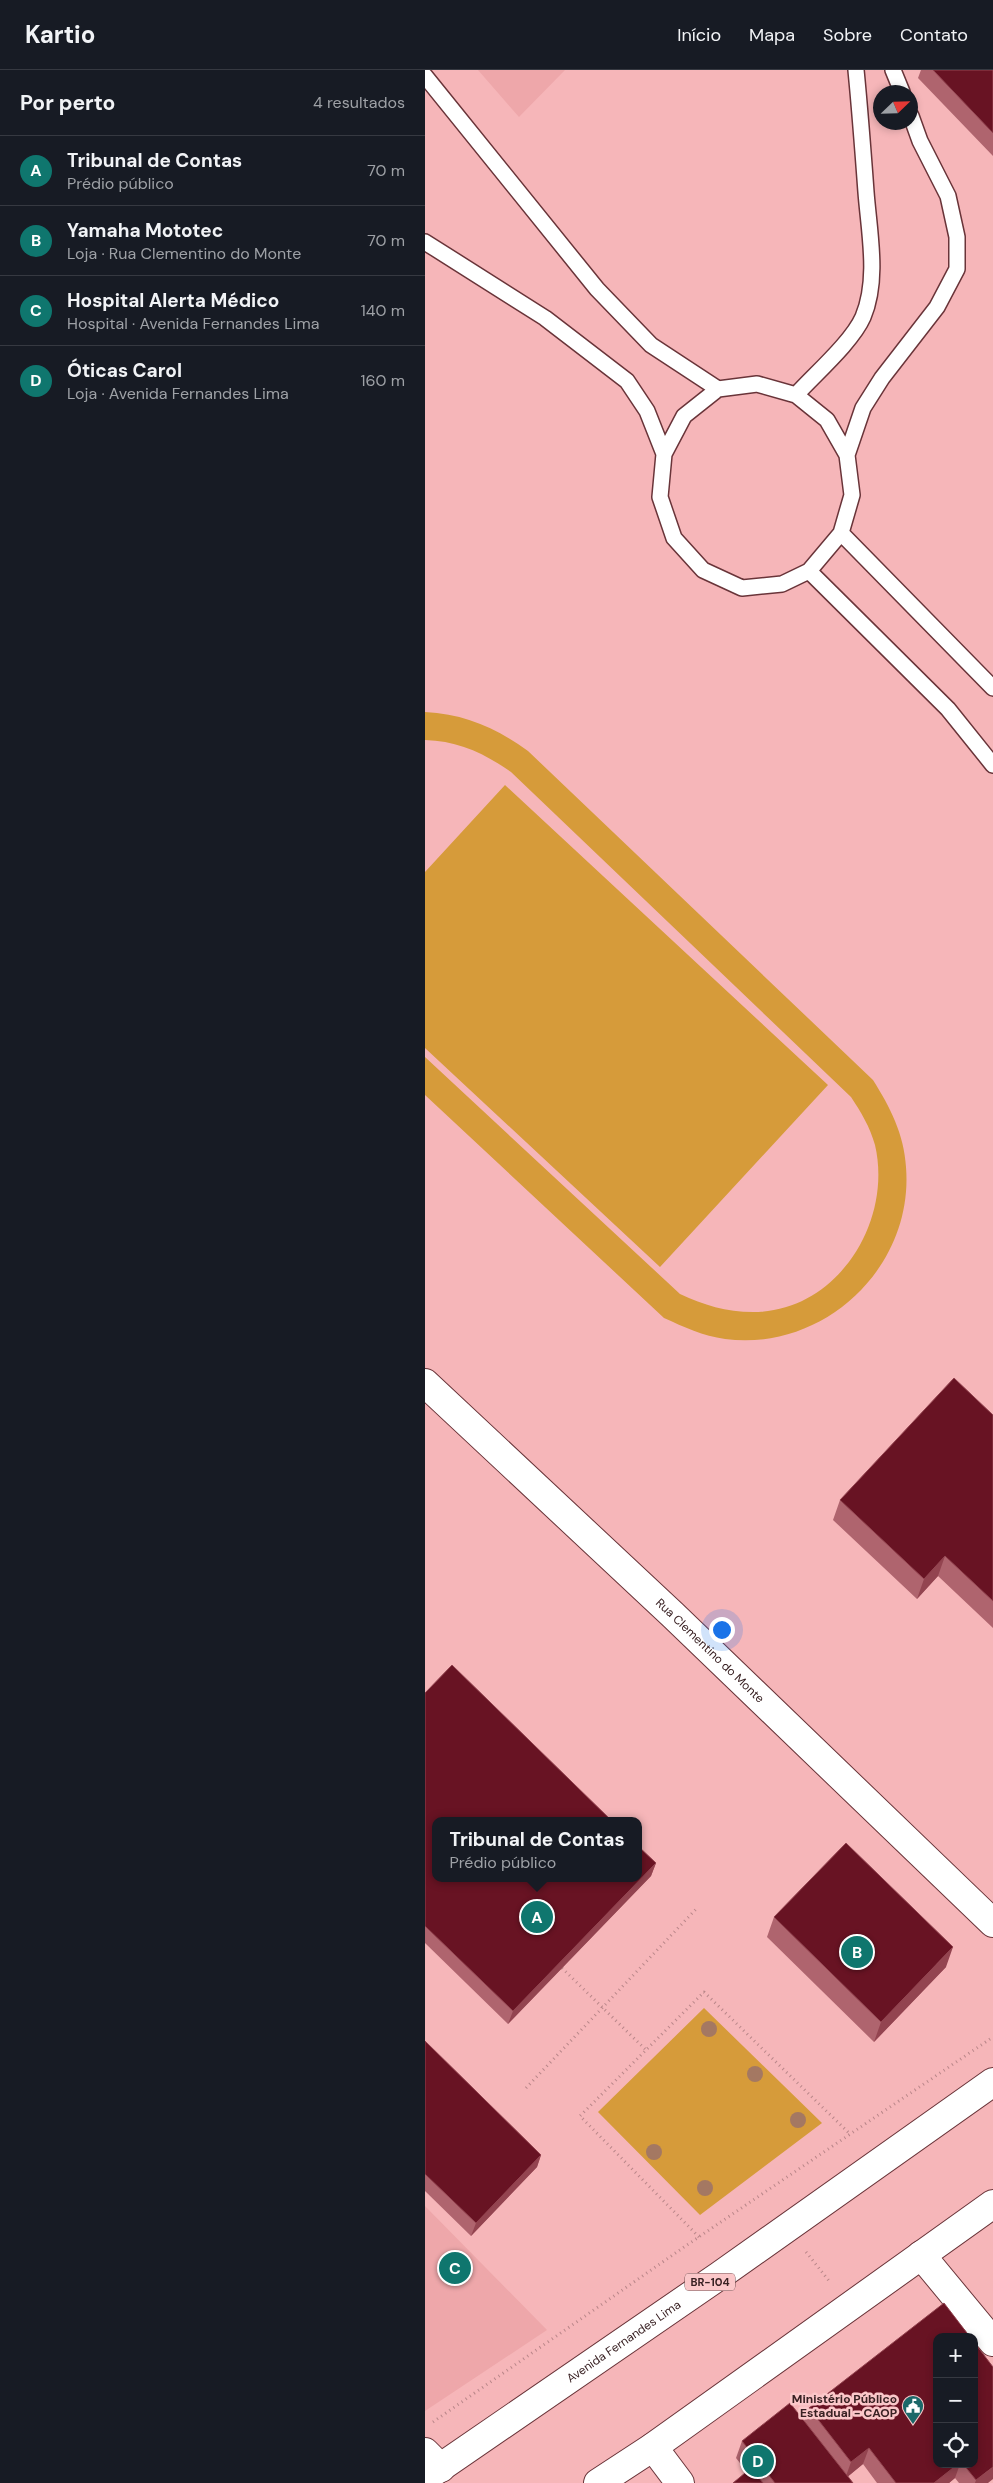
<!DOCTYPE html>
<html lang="pt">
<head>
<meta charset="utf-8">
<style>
	:root { --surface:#171b24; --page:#20242c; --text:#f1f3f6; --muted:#9ea1a6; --line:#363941; --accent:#0f766e }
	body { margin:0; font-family:"DM Sans",sans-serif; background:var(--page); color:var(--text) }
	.controls { position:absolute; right:15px; bottom:15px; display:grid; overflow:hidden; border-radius:10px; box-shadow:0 2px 8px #0003 }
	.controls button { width:45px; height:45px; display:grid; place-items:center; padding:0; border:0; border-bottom:1px solid var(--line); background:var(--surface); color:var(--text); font:25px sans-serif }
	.compass { position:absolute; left:448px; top:15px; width:45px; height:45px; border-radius:50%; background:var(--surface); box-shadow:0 2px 8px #0003; rotate:67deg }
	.you { position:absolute; left:296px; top:1559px; width:18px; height:18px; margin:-12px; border:4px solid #fff; border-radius:50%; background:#1a73e8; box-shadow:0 0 0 8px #1a73e833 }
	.badge { display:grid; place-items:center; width:32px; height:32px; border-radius:50%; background:var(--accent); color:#fff; font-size:16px; font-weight:700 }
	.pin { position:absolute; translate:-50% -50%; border:2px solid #fff; box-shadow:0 1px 5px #0006 }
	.popup { position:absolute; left:7px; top:1747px; width:210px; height:65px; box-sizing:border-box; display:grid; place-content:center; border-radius:10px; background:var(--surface); filter:drop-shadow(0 1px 4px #0005); font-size:16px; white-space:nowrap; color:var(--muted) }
	.popup b { font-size:19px; color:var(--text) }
	.popup::after { content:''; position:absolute; left:50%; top:100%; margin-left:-10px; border:10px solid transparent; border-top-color:var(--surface) }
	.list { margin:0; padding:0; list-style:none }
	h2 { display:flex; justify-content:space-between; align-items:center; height:65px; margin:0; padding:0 20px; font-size:21px }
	h2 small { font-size:16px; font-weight:400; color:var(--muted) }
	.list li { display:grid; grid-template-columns:32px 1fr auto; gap:15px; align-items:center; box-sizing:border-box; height:70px; padding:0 20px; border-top:1px solid var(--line) }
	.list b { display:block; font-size:19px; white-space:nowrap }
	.list p { margin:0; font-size:16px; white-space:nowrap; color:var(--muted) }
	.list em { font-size:16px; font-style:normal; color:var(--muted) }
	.icon { flex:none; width:28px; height:28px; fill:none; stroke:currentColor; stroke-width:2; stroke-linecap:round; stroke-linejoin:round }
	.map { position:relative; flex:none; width:568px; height:2413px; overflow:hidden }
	header { display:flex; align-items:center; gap:30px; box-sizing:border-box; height:70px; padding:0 25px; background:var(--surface); border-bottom:1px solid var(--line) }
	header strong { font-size:24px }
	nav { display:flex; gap:28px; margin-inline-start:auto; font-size:18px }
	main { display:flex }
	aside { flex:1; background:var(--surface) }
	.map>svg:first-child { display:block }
	.built { fill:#eea7aa }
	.green { fill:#d69b3a }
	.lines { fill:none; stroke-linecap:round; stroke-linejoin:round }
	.service-casing { stroke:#693439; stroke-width:18 }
	.minor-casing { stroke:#693439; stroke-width:30 }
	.trunk-casing { stroke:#693439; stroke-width:30 }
	.path { stroke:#b98689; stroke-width:3; stroke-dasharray:1 4; stroke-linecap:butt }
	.service { stroke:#fff; stroke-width:15 }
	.minor { stroke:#fff; stroke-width:28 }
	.trunk { stroke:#fff; stroke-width:28 }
	.tree { fill:#a47862 }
	.wall { fill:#af646e }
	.shaded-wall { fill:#934450 }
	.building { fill:#681323; stroke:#934450 }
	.labels { text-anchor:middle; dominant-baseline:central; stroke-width:5; stroke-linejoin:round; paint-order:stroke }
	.shield { fill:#fbc7c9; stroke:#735355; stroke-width:1 }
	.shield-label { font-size:11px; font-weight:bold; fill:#392123 }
	.street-label { font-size:12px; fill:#392123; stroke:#fbc7c9 }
	.poi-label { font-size:12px; font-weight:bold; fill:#392123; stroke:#fbc7c9; text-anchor:end }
</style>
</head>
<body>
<header>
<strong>Kartio</strong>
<nav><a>Início</a><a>Mapa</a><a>Sobre</a><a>Contato</a></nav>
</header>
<main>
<aside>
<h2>Por perto<small>4 resultados</small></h2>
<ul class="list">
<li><span class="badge">A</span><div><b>Tribunal de Contas</b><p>Prédio público</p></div><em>70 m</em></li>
<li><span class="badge">B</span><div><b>Yamaha Mototec</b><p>Loja · Rua Clementino do Monte</p></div><em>70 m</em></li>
<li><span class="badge">C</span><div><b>Hospital Alerta Médico</b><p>Hospital · Avenida Fernandes Lima</p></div><em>140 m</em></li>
<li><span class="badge">D</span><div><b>Óticas Carol</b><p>Loja · Avenida Fernandes Lima</p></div><em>160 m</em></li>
</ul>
</aside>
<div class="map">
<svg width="568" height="2413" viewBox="0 0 568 2413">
	<rect width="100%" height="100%" fill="#f6b6b9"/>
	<!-- built -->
	<path class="built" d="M53 0H140L94 47Z
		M0 2136 122 2260 0 2341Z"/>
	<!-- green -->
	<path class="green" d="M0 642C40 644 71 658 103 681L448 1010C465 1037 479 1064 481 1097 489 1197 399 1282 300 1269 278 1266 259 1257 239 1248L0 1025V987L255 1224C279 1235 301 1242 328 1242 412 1242 468 1152 450 1075 445 1057 436 1042 426 1027L86 702C59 683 33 671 0 670Z
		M80 715 403 1015 235 1197 0 978V802Z
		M279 1938 397 2053 275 2145 173 2042Z"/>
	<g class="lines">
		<!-- service casing -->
		<g class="service-casing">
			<path id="service" d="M468 0 477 22
				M0 6 172 219 226 275 293 319
				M0 172 120 248 202 311 222 341 239 384
				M332 314 371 325 402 350 422 385 427 425 416 463 384 501 357 514 317 518 278 500 249 468 235 427 239 384 259 346 293 319Z
				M371 325C390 304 427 272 438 247 454 209 444 162 441 122 438 81 435 41 431 0
				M422 385 438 338 457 308 512 237 532 199V167L523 126 495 71 486 46
				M416 463 568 618
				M384 501 523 639 568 695"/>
		</g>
		<!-- minor casing -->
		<g class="minor-casing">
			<g id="minor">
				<path id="s1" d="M0 1313 248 1545 568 1853"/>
				<path d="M496 2185 568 2272"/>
				<path d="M228 2377 255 2413"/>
				<path d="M0 2382 16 2398"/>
			</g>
		</g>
		<!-- trunk casing -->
		<g class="trunk-casing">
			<g id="trunk">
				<path id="s2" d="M0 2408 294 2206 568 2012"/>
				<path d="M173 2413 228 2377 568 2134"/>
			</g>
		</g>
		<!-- path -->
		<path class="path" d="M137 1898 221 1980
			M101 2018 273 1837
			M274 2167 155 2046 279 1922 424 2063
			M381 2182 405 2212
			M8 2352 262 2175 568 1967"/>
		<!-- service -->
		<use href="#service" class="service"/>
		<!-- minor -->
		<use href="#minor" class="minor"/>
		<!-- trunk -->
		<use href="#trunk" class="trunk"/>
	</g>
	<!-- trees -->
	<g class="tree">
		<circle cx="284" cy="1959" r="8"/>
		<circle cx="330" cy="2004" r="8"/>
		<circle cx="373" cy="2050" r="8"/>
		<circle cx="229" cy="2082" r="8"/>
		<circle cx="280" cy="2118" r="8"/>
	</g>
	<!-- wall -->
	<path class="wall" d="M496 0H568V86L493 8Z
		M568 1345V1558L513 1506 492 1529 408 1450 415 1430Z
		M0 1623 231 1793 226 1806 83 1954 0 1873Z
		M349 1847 521 1897 449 1972 342 1867Z
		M0 1971 116 2085 112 2097 46 2166 0 2121Z
		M384 2338 512 2394H549L563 2413H534L530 2408 524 2413H452L438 2394 423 2406 428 2413H308L322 2402 311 2388 317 2371 379 2351Z"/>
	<!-- shaded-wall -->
	<path class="shaded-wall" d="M520 1486 513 1506 492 1529 499 1509Z
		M231 1793 226 1806 83 1954 88 1941Z
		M528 1877 521 1897 449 1972 456 1952Z
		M116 2085 112 2097 46 2166 51 2153Z
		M444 2378 438 2394 420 2409 426 2392Z
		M533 2394H535L530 2408 524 2413H509Z
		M568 2397V2409L563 2413H550L551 2410Z"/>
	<!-- building -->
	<path class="building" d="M508 0H568V63Z
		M529 1308 568 1345V1531L520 1486 499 1509 415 1430Z
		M27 1595 187 1751H11V1808H213V1776L231 1793 88 1941 0 1856V1623Z
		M421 1773 528 1877 456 1952 349 1847Z
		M0 1971 116 2085 51 2153 0 2104Z
		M519 2233 545 2267H512V2394H533L509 2413H471L444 2378 426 2392 384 2338Z
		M549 2272 568 2297V2397L551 2410 538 2394H549Z
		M365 2333 428 2413H350L317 2371Z
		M326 2398 338 2413H308Z"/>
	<!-- icons -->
	<defs>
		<g id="civic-pin" transform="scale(1.125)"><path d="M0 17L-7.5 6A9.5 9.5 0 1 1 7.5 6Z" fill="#1b6869" stroke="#fbc7c9"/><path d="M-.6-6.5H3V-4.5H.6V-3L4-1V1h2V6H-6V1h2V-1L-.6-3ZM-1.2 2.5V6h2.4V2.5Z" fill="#fff"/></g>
	</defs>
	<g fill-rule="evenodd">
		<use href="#civic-pin" x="488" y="2336"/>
	</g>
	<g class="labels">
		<!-- shield labels -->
		<rect class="shield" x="260" y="2203.5" width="50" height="17" rx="4"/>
		<g class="shield-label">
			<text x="285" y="2212">BR-104</text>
		</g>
		<!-- street labels -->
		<g class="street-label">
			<text stroke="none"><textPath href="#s1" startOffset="391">Rua Clementino do Monte</textPath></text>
			<text stroke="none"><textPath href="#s2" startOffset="241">Avenida Fernandes Lima</textPath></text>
		</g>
		<!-- poi labels -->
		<g class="poi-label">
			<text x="472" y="2329">Ministério Público<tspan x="472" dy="14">Estadual - CAOP</tspan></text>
		</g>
	</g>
</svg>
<div class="controls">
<button>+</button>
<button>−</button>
<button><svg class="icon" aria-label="locate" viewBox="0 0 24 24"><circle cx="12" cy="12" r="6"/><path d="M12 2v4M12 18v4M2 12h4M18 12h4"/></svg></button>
</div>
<svg class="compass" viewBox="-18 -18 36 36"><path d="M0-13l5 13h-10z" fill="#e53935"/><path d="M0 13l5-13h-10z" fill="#9ea1a6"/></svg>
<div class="you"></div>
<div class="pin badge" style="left:112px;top:1847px">A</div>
<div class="popup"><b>Tribunal de Contas</b>Prédio público</div>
<div class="pin badge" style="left:432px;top:1882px">B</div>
<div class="pin badge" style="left:30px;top:2198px">C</div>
<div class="pin badge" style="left:333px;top:2391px">D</div>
</div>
</main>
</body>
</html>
